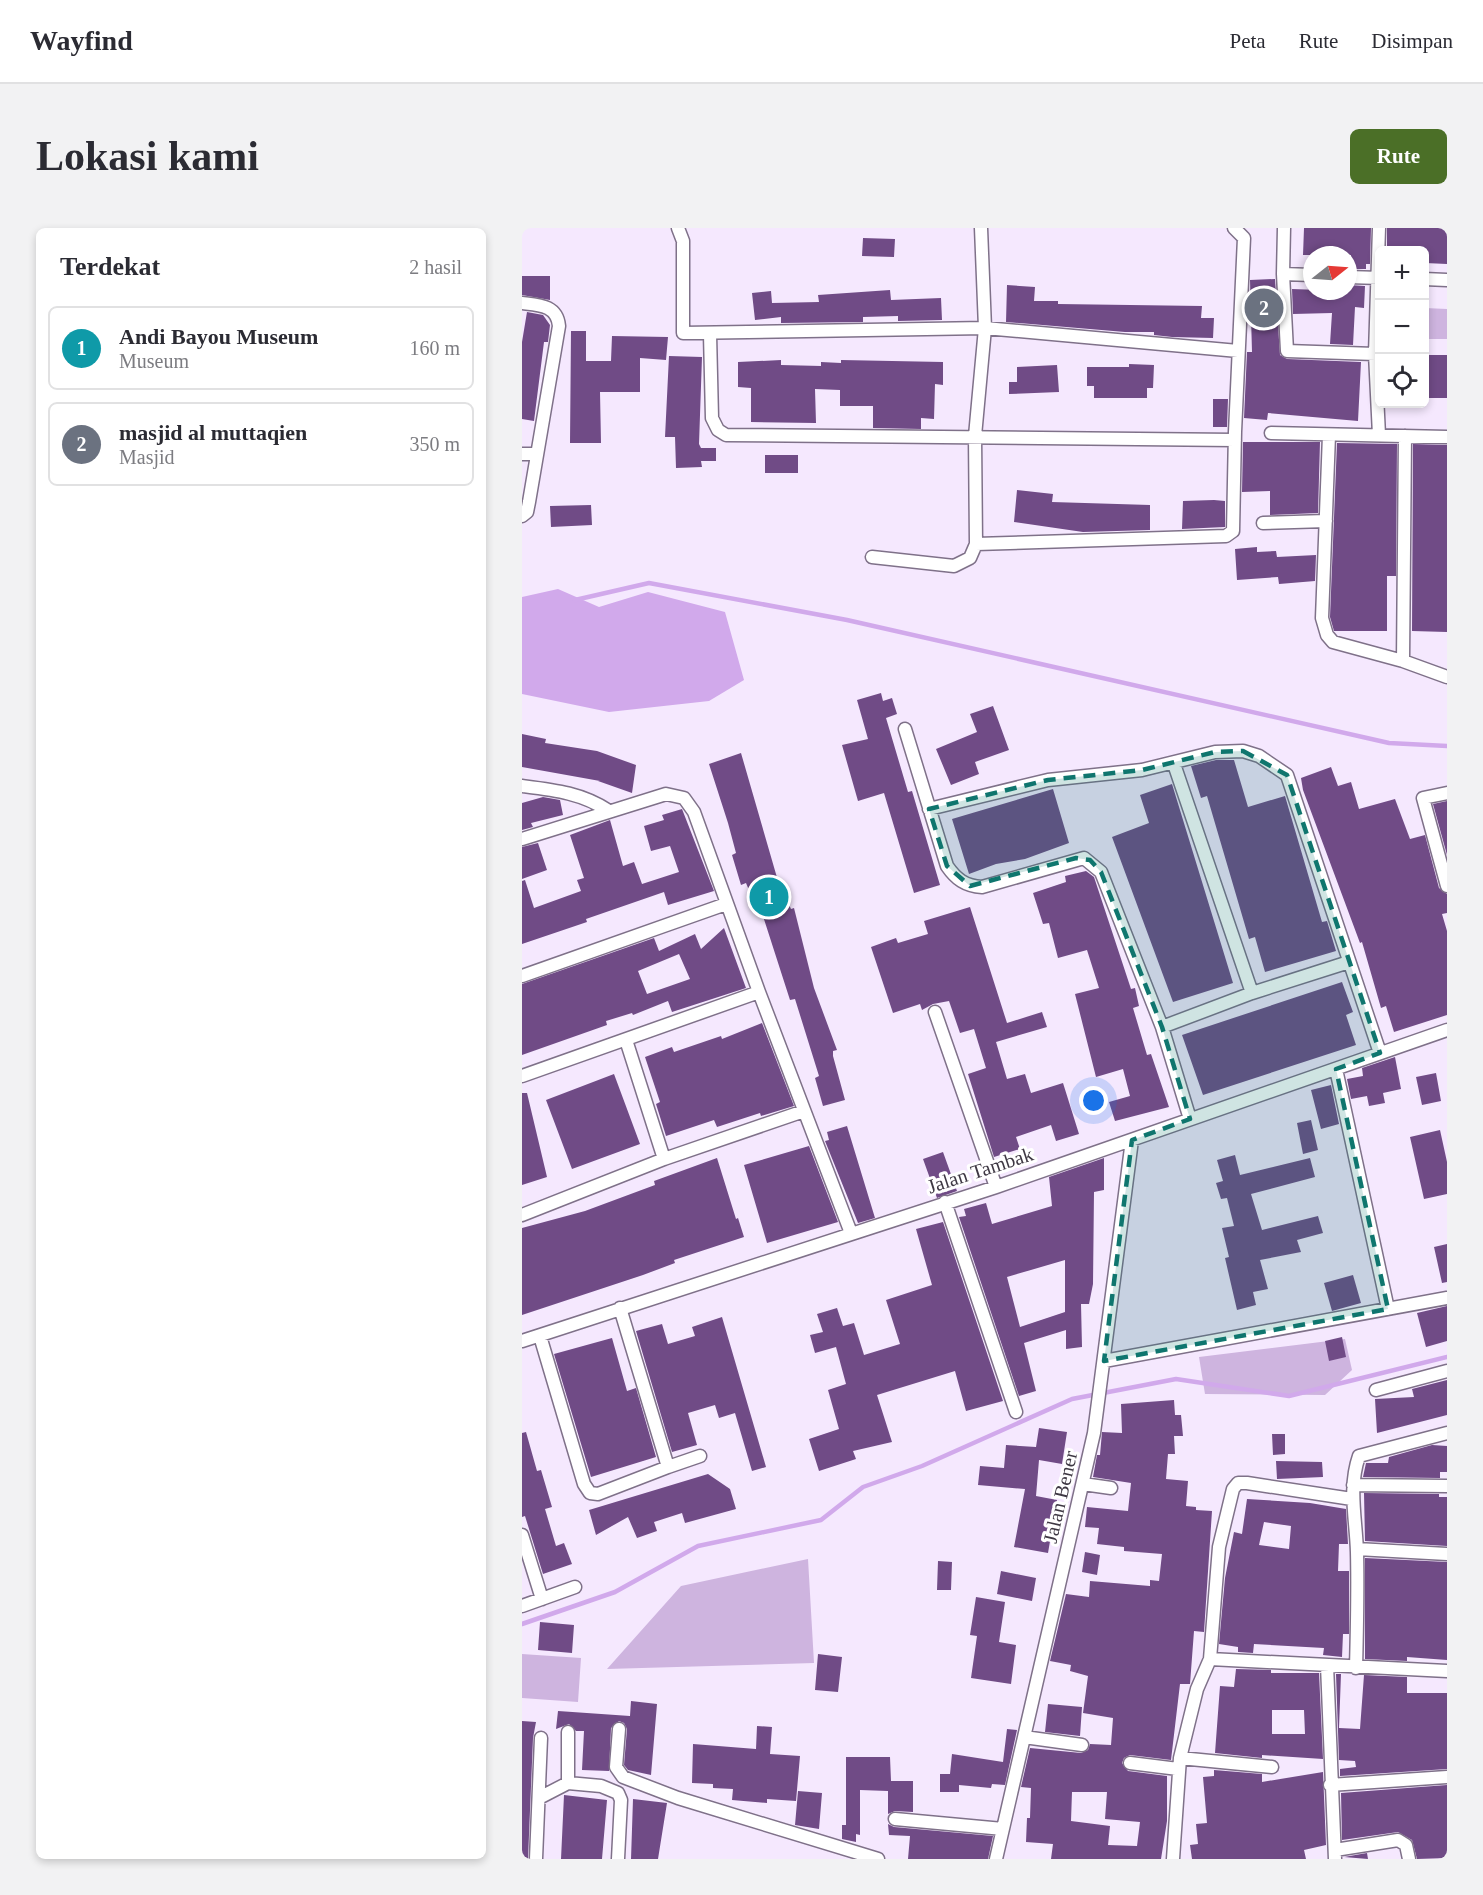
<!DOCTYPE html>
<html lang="id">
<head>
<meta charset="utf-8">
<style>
	:root { --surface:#fff; --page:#f2f2f3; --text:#2b2b33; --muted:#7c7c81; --line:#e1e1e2; --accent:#4b6f27 }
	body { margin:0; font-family:Georgia,serif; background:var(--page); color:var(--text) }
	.controls { position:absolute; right:18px; top:18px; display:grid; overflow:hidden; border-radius:9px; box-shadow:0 3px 9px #0003 }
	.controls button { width:54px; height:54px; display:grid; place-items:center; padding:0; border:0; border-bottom:2px solid var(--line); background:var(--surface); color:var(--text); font:30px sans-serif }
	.compass { position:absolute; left:781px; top:18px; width:54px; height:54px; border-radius:50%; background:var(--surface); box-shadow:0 3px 9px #0003; rotate:73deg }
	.you { position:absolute; left:572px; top:873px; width:21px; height:21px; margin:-15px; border:4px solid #fff; border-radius:50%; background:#1a73e8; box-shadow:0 0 0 9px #1a73e833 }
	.badge { display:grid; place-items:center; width:39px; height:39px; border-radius:50%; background:var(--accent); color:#fff; font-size:20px; font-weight:700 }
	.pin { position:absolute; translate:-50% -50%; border:3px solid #fff; box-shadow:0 2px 6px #0006 }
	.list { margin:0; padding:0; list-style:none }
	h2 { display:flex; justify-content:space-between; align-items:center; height:78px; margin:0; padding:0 24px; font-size:26px }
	h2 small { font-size:20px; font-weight:400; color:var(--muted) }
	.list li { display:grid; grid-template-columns:39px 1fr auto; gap:18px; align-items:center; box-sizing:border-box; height:84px; margin:0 12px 12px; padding:0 12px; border:2px solid var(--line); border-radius:9px }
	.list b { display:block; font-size:22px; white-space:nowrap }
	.list p { margin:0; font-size:20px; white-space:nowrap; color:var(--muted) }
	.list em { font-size:20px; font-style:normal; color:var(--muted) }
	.icon { flex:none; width:33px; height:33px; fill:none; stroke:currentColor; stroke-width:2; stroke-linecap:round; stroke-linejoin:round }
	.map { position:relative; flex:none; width:925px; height:1631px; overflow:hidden; border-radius:9px }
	header { display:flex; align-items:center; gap:36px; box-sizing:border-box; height:84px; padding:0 30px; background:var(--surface); border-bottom:2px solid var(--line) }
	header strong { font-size:28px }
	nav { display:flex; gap:33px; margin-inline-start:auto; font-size:21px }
	.intro { display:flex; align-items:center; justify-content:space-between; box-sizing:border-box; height:144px; padding:0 36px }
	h1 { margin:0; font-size:42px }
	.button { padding:15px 27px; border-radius:9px; background:var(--accent); color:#fff; font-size:21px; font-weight:700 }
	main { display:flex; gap:36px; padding:0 36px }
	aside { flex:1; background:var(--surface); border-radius:9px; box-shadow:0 3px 9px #0003 }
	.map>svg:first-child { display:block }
	.green { fill:#ceb4df }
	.water { fill:#d1a9eb }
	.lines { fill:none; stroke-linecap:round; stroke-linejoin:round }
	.stream { stroke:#d1a9eb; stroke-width:4.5 }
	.building { fill:#704b86; fill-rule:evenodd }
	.street-casing { stroke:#7f7189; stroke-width:15 }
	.street { stroke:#fff; stroke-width:12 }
	.marked { fill:#0f766e; fill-opacity:0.2; stroke:#0f766e; stroke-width:4.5; stroke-dasharray:12 8; stroke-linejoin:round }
	.labels { text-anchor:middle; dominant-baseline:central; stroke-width:6; stroke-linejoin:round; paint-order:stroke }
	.street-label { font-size:20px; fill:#3e3843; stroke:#fff }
</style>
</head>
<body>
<header>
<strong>Wayfind</strong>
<nav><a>Peta</a><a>Rute</a><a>Disimpan</a></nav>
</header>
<div class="intro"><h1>Lokasi kami</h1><a class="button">Rute</a></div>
<main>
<aside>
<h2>Terdekat<small>2 hasil</small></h2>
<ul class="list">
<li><span class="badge" style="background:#0f9aa8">1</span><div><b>Andi Bayou Museum</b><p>Museum</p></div><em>160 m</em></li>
<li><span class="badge" style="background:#6b7280">2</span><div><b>masjid al muttaqien</b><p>Masjid</p></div><em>350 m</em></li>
</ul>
</aside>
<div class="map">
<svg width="925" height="1631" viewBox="0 0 925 1631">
	<rect width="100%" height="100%" fill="#f5e8fe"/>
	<!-- green -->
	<path class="green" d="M903 80 925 81V111H903Z
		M823 1111 830 1142 803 1167 683 1166 677 1129Z
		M286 1331 292 1435 85 1441 159 1358Z
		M0 1426 59 1430 56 1474 0 1470Z"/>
	<!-- water -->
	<path class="water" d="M36 361 77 379 126 364 203 384 222 452 187 473 87 484 0 466V369Z"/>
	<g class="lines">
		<!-- stream -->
		<path class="stream" d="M53 372 127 355 325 392 867 515 925 518
			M0 1396 93 1364 176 1318 299 1292 341 1259 400 1238 550 1171 654 1151 767 1168 925 1129"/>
	</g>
	<!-- building -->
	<path class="building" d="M782 0H849L848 36H844V41H828L829 27H781Z
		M865 0H925V36L903 35V22H865Z
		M341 10 373 11 372 29 340 28Z
		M0 48H28V72L0 67Z
		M753 51 758 127 765 131 839 134 836 193 746 185 745 192 722 190 725 124H730L728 52Z
		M485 57 513 59 512 73H536V76L680 78 679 90H692L691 110 650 109 632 107V104H603L484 94Z
		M826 57 843 58 842 80 833 79 831 117 808 116 810 85 771 86 770 61 826 63Z
		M368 62 369 72 419 70 420 92 376 93V88L341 89V94L259 95V89L233 92 230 65 249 63 250 75 297 74 296 67Z
		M5 84 21 87 28 97 26 114H22L12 193 0 191V114Z
		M49 103H64V133H89L90 108 146 109 144 132 118 130V164H78L79 215H48Z
		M903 127H925V170H903Z
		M147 128 180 129 177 216 179 220H194V233H179L180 239 154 240 153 209H143Z
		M259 132V137L299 138V134L319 135V132L421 134V157L413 156 412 191 399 190V201L351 200V178H318V162L293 161 294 195 229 194V160L216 159V134Z
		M607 136 632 137 631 160H625V170H572V158H565V139H607Z
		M535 137 537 164 487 166V154H495V139Z
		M691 171H706L705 199H691Z
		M721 214H798L796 285 748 287V263L720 264Z
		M815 215 875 216 874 348H865V403H812L808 389Z
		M891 216 925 217V404L890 403Z
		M243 227H276V245H243Z
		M495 262 531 266 530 274 628 277V302L561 304 492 294Z
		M692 272 703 273V299L660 301 661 273Z
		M69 277 70 297 29 299 28 278Z
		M735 319V324L754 323 755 329 794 327 793 353 757 356 756 349 715 352 713 321Z
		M359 465 361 473 370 470 375 486 364 490 386 564 390 563 418 657 392 665 362 565 336 573 320 517 346 511 335 472Z
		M471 478 487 522 453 534 457 546 429 557 414 521 455 504 448 486Z
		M0 506 24 511 23 515 75 523 114 537 110 565 76 553H78L0 539Z
		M219 525 256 653 269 681 272 680 292 760 315 822 311 823V828L323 872 301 878 293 850 297 848 273 771 268 772 240 685 237 686 224 655 219 657 210 627 214 625 206 595 187 536Z
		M694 532H712L726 579 763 568 800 694 805 693 814 723 743 744 733 709 727 711 685 568 679 570 669 538Z
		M809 539 816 558 829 554 837 581 873 571 888 611 903 607 917 660 925 666V685L920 686 925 703V787L872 804 864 778 859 780 840 714 838 715 781 562 779 550Z
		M650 556 711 755 651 774 590 609 627 595 618 567Z
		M531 561 547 615 503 631 474 636 447 646 430 591Z
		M21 569 38 572 41 587 9 595 11 599 0 602V575Z
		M925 573V627L911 576Z
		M160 581 192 663 146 677 142 664 64 691 65 694 0 716V653L3 652 12 680 59 663 55 652 62 650 48 607 88 592 101 638 112 634 120 656 157 644 148 618 129 623 122 598 142 592 140 587Z
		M16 615 25 642 0 651V619Z
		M564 643 572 649 609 761 613 760 617 778 611 780 625 827 629 826 647 879 593 893 587 874 608 868 601 841 574 849 553 766 577 760 565 722 536 730 527 695 521 696 511 665 544 654 543 648Z
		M448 679 485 795 520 784 525 799 474 814 485 851 503 846 509 865 541 855 557 906 534 913 529 897 494 909 498 921 472 929 446 846 464 840 452 801 438 805 427 773 411 776 400 782 398 776 371 785 349 719 374 710 376 715 406 706 402 693Z
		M202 700 224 760 150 784 146 773 111 787 110 785 84 793 85 797 0 827V756L132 710 137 723 173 706 179 721ZM157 726 168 751 125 766 116 743Z
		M820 754 831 784 824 787 834 817 681 867 660 807Z
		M240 795 272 878 239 888 238 885 195 899 192 892 144 908 134 876 138 874 123 829 150 819 152 824 199 808 200 811Z
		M873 829 879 861 861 865 863 875 847 878 845 868 829 871 825 851 841 848 840 840Z
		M914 845 919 873 900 877 894 849Z
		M92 846 118 916 50 941 24 872Z
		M809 857 817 896 799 901 789 862Z
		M0 865H5L25 949 0 957Z
		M789 892 796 922 781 926 775 895Z
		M325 898 353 990 336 995 303 913 307 912 305 904Z
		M918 902 925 934V966L902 971 888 909Z
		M287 918 316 994 245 1015 222 937Z
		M421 924 435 963 415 970 401 931Z
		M713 927 718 947 788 930 793 949 729 966 740 1002 796 988 801 1005 775 1012 779 1024 738 1032 746 1061 731 1064 734 1077 715 1082 703 1030 707 1029 700 1000 712 998 705 970 699 971 694 955 701 953 695 932Z
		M195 930 214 991 216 990 222 1009 152 1032 153 1035 121 1047 0 1087V1000L63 983 133 957 132 953Z
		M582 930V962L572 964 571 1056 567 1076H559L560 1119 544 1121V1102L502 1115 514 1163 497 1168 437 989 444 988 442 981 464 975 470 996 530 978 527 949ZM543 1032V1084L498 1099 485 1049Z
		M421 994 481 1173 444 1183 433 1143 355 1167 370 1214 331 1223 334 1231 297 1243 287 1211 317 1201 306 1162 324 1156 314 1119 293 1125 288 1107 301 1104 295 1086 315 1080 321 1098 332 1095 342 1127 378 1116 364 1072 410 1057 394 1001Z
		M925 1016V1054L920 1055 912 1019Z
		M831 1047 839 1075 810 1083 802 1055Z
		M925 1078V1113L904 1119 895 1085Z
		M200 1089 244 1239 230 1243 213 1185 197 1190 193 1177 166 1185 175 1217 150 1224 114 1103 140 1096 146 1116 173 1108 170 1099Z
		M820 1109 824 1129 807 1133 803 1113Z
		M90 1110 105 1163 114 1160 134 1229 69 1249 32 1126Z
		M925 1152V1187L855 1205 853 1171 892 1169 890 1161Z
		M652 1172 653 1187H659L661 1208H652L653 1226H646L644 1251 666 1253 664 1278 674 1279V1282L690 1283 682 1404 672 1403 668 1456H658L649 1532 608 1527 602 1530 600 1535 606 1543 645 1548V1593L639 1631H529L531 1616 504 1614 505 1590H508L509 1560 499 1559 508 1520 559 1525 566 1522 568 1516 589 1517 591 1490 561 1485 566 1448 548 1443 549 1437 528 1433 544 1366 567 1369 568 1353 628 1358V1352L637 1353 640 1326 602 1323V1319L575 1316 577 1300 563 1299 565 1279 606 1283 609 1255 571 1249 575 1227H578L580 1204 600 1205 599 1176ZM550 1564H585L583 1591 618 1594 615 1618 586 1617 588 1598 549 1593Z
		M517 1200 545 1204 540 1236 517 1232 514 1268 535 1272 526 1325 492 1319 503 1261 456 1257 458 1238 482 1240 484 1217 514 1219Z
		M4 1204 15 1243 19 1242 30 1279 23 1281 34 1318 42 1315 50 1336 21 1346 3 1288 0 1289V1205Z
		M750 1206H763V1226L751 1227Z
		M910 1217 925 1218V1244H918V1250L841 1249 844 1235H866L867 1229Z
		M754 1233 800 1234 801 1249 755 1251Z
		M186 1246 208 1261 214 1281 163 1295 160 1285 132 1294 135 1303 115 1310 106 1289 74 1307 67 1282Z
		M842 1265 917 1266V1269H925V1318L843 1313Z
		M725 1271 788 1275 824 1281 826 1316H817L816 1343H827V1406H821L820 1429 801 1427 802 1420 732 1416 731 1425 716 1424V1419L697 1416 703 1350 712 1304 720 1306ZM742 1294 769 1298 767 1321 737 1317Z
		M563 1324 578 1327 575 1347 560 1344Z
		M843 1330 925 1334V1432L885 1429V1433L843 1431Z
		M416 1333 430 1334 429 1362H415Z
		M479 1343 514 1350 510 1373 475 1366Z
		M454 1369 483 1374 477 1414 494 1417 489 1456 449 1450 455 1408 448 1407Z
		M18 1394 52 1397 50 1425 16 1422Z
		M296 1426 320 1429 316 1464 293 1462Z
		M714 1441 749 1442V1445H797L801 1531 740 1527V1530L693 1525 698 1458 712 1459ZM750 1482H782L783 1506H750Z
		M814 1446H819L817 1500 838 1501 842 1447 885 1449V1465H925V1541L818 1548V1541L834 1539 833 1533 817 1532Z
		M109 1473 135 1476 129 1547 106 1542 102 1537 105 1501 102 1495 97 1493 89 1500 87 1543 60 1542 62 1503H54L47 1496 34 1501 36 1483 108 1488Z
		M526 1476 560 1479 558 1508 523 1504Z
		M0 1493 14 1494 11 1510 6 1631H0Z
		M235 1498 250 1499 248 1526 278 1528 274 1573 245 1571V1575L210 1572 211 1561 191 1560V1556L170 1555 171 1516 234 1521Z
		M485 1501 495 1502 483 1557 470 1556 469 1560 437 1557V1564H418V1546H428L430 1526 481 1534Z
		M324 1529H368L369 1553H391V1584L373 1583 366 1586V1563L338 1562V1607L334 1606V1614L320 1611V1597H324Z
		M692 1542 740 1546V1554L801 1544 804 1617 782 1622 784 1631H670L668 1617 676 1616 674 1596 685 1595 681 1549 692 1548Z
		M925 1557V1630L895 1631 890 1612 876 1604 820 1612 819 1565Z
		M276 1563 300 1565 297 1601 273 1597Z
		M42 1567 85 1572 80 1631H39Z
		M111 1571 145 1575 136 1631H109Z
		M366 1596 372 1599 471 1608 466 1631H386L388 1608 367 1607Z
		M845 1625 846 1631 822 1629Z"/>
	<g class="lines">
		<!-- street casing -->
		<g class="street-casing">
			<path id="street" d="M156 0 161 13V105L463 100 716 123
				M761 46 762 0
				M790 47 761 46 765 123 853 126
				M826 49 858 50
				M902 51 925 52
				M0 75C17 77 35 77 37 98L7 274 5 284 0 288
				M188 106 190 190 196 202 204 207 713 212
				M749 205 925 209
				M807 207 800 390 805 407 811 414 881 433 925 449
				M857 207 853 126 857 0
				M0 226H15
				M741 295 804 293
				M454 316 704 308 711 303 713 204 722 10 712 0
				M350 329 432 338 448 330 454 316 453 208 463 100 459 0
				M881 433 883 208
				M383 501 425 638C434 651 443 658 460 659L562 630 579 644 640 799 668 891
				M652 536 730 765
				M0 558C32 562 60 565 87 583
				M925 565 901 570 925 658
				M407 581 526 552 620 542 693 524 721 523 737 528 765 547 858 825
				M0 611 144 566 162 570 172 584 237 764 329 1005
				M0 748 204 676
				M413 784 474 959
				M640 799 730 765 827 734
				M104 812 142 931
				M814 841 866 1081
				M0 848 237 764
				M423 974 494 1184
				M0 987 142 931 282 883
				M98 1080 146 1239 178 1228
				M18 1108 62 1256 68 1265 76 1266 146 1239
				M0 1113 474 959 925 802
				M582 1133 925 1070
				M854 1162 925 1143
				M561 1256 589 1260
				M831 1257 925 1258
				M0 1307 20 1371
				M835 1321 925 1326
				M0 1378 53 1359
				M688 1431 697 1319 711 1261 716 1255H725L830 1271
				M805 1437 813 1631
				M834 1440C835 1401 836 1363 835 1324 834 1291 826 1260 837 1228L925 1205
				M97 1501 94 1539 101 1549 156 1570 356 1631
				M502 1509 560 1517
				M658 1530 750 1539
				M608 1535 656 1541
				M46 1555V1504
				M808 1557 925 1549
				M17 1570 46 1555 79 1558 96 1565 99 1572 96 1631
				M373 1591 481 1601
				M813 1622 876 1612 884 1617 887 1631
				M14 1631 19 1510
				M474 1631 572 1205 610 912
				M651 1631 658 1530 675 1461 688 1431 925 1443"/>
		</g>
		<!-- street -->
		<use href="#street" class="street"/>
	</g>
	<!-- marked area -->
	<path class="marked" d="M721 523 765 547 858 825 814 841 866 1081 582 1133 610 912 668 891 640 799 579 644 568 632 554 630 448 658 425 638 407 581 526 552 620 542 693 524Z"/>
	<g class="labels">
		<!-- street labels -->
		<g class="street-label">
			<text transform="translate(458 942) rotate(-18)">Jalan Tambak</text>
			<text transform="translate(538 1269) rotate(-77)">Jalan Bener</text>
		</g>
	</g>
</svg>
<div class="controls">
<button>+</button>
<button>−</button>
<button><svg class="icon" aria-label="locate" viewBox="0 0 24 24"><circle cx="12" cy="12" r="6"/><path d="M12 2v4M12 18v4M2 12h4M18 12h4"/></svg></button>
</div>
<svg class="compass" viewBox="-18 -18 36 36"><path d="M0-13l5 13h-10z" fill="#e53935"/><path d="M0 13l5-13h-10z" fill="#7c7c81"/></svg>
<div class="you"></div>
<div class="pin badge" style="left:247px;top:669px;background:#0f9aa8">1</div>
<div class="pin badge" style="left:742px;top:80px;background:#6b7280">2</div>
</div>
</main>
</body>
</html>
